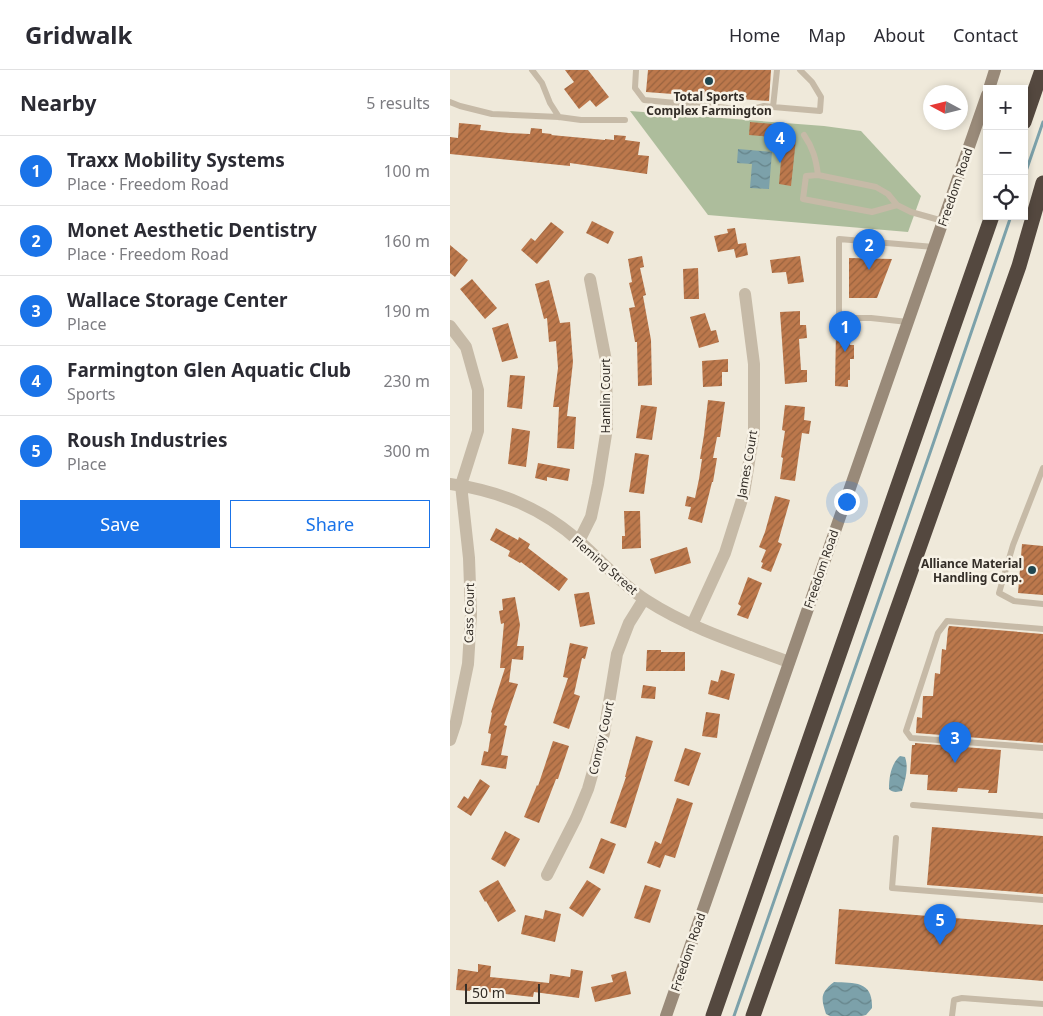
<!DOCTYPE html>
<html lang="en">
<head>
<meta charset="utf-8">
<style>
	:root { --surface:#fff; --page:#f7f7f7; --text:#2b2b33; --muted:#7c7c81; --line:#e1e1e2; --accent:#1a73e8 }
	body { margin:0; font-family:"Noto Sans",sans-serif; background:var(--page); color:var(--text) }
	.controls { position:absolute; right:15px; top:15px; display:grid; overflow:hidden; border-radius:0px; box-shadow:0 2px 8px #0003 }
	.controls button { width:45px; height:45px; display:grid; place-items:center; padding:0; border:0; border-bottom:1px solid var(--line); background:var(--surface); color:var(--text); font:25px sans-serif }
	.compass { position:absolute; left:473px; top:15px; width:45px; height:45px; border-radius:50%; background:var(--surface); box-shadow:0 2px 8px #0003; rotate:277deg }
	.scale { position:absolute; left:15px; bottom:12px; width:75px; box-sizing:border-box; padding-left:5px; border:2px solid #332d27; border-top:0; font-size:14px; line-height:18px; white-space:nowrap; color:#332d27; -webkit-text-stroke:4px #f7f2e6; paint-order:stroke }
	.you { position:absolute; left:396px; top:431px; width:18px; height:18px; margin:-12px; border:4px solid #fff; border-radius:50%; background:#1a73e8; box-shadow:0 0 0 8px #1a73e833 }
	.badge { display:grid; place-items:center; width:32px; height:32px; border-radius:50%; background:var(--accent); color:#fff; font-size:16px; font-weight:700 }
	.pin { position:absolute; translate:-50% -41px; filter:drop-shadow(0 1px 2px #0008) }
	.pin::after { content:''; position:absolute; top:26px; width:18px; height:15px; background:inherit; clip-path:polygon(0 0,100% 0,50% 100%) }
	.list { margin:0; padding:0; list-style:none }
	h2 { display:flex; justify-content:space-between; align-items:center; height:65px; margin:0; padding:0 20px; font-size:21px }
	h2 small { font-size:16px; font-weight:400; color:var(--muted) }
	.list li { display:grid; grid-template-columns:32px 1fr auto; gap:15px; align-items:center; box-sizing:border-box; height:70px; padding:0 20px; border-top:1px solid var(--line) }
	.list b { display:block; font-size:19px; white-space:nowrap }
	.list p { margin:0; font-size:16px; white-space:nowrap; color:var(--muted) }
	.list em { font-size:16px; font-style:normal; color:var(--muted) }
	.actions { display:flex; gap:10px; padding:15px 20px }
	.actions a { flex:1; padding:11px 0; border:1px solid var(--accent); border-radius:0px; text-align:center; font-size:18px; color:var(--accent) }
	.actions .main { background:var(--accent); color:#fff }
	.icon { flex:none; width:28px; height:28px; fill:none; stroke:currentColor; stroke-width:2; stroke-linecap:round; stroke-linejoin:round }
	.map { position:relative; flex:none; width:593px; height:946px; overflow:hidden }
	header { display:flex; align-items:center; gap:30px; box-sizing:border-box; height:70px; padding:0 25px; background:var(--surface); border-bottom:1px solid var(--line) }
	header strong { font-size:24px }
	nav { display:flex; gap:28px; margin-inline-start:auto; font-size:18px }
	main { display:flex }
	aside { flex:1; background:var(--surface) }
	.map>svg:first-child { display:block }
	.park { fill:#adbd9c }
	.water { fill:url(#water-waves) }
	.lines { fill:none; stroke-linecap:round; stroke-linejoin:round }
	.stream { stroke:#7ca1aa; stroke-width:3 }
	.building { fill:url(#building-hatch) }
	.lane { stroke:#c6baa7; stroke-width:6 }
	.street { stroke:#c6baa7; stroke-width:12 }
	.secondary { stroke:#998a79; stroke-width:12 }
	.highway { stroke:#54483f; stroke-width:15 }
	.poi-dot { fill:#204751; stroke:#f7f2e6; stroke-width:2 }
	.labels { text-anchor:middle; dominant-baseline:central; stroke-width:5; stroke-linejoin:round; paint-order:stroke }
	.poi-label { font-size:12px; font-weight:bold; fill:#332d27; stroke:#f7f2e6 }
	.street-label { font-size:12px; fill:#332d27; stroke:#f7f2e6 }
</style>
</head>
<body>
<header>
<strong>Gridwalk</strong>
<nav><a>Home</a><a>Map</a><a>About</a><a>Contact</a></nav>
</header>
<main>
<aside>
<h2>Nearby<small>5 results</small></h2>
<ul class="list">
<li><span class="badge">1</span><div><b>Traxx Mobility Systems</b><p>Place · Freedom Road</p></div><em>100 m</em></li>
<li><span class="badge">2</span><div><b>Monet Aesthetic Dentistry</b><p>Place · Freedom Road</p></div><em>160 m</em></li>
<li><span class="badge">3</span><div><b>Wallace Storage Center</b><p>Place</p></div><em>190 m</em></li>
<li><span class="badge">4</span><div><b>Farmington Glen Aquatic Club</b><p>Sports</p></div><em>230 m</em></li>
<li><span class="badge">5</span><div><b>Roush Industries</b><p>Place</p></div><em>300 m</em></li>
</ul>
<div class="actions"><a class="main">Save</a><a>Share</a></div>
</aside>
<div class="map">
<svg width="593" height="946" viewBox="0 0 593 946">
	<defs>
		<pattern id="water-waves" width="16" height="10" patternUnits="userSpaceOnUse" patternTransform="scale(1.25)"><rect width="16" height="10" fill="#7ca1aa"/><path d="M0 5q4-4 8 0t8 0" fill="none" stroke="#66848a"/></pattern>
		<pattern id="building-hatch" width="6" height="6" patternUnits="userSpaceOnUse" patternTransform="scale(1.25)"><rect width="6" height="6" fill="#bc784c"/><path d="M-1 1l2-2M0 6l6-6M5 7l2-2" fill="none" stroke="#99633f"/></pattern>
	</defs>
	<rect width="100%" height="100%" fill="#efe9da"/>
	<!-- park -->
	<path class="park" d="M180 41 374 56 411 61 471 126 458 162 258 145Z"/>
	<!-- water -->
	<path class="water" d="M288 79 322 82 319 119 300 118 302 94 287 93Z
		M450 686 455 687C459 698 455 711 452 721 447 722 443 723 439 719 439 707 441 694 450 686Z
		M384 912C405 913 423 911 422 938L416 945 411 946H380L376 944C371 928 370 923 384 912Z"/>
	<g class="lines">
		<!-- stream -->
		<path class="stream" d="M574 107 593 52
			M284 946 482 377 561 146"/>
	</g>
	<!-- building -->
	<path class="building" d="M115 0H138L159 27 146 37 140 30 129 39 114 19 124 12Z
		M198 0H321L319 31 196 22Z
		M300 52 335 55 334 68 346 69 341 116 329 114 333 68 299 65Z
		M9 53 31 55 30 60 59 63 80 64 81 58 92 59V63L102 64 101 65 155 70V69L164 70V65L176 66 175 70 190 72 188 85 199 86 197 104 120 93V96L0 84V67L8 68Z
		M142 151 164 162 158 174 136 163Z
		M101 152 114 162 87 194 71 180 81 168 85 171Z
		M285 158 288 174 296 173 298 185 286 188 284 179 268 182 264 166 278 163 277 159Z
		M0 175 18 190 5 207 0 203Z
		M192 186 194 197 190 198 196 225 193 226 201 270 202 315 188 316 187 272H185L179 238 185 237 179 213 182 212 178 189Z
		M350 186 354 212 338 214 336 202 322 203 320 190Z
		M399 188 442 189 427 228H399Z
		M248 198 249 229H234L233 199Z
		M22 209 47 238 35 249 10 219Z
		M99 210 110 253 120 252 123 292 117 346 126 347 124 379 107 378 109 337H103L108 298 106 271 99 272 97 248 94 249 85 214Z
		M350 241V255H356L357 268 349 269 351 300H357V312L335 314 330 242Z
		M255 243 261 261 266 260 269 272 249 278 240 247Z
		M58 253 68 288 52 292 42 258Z
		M386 261H400V275H404V289H400V310H398V317L385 316Z
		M278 289V302H272V316L253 317 252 291Z
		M60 305 75 306 72 339 57 337Z
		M258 330 275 332 270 367H267L263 388H267L263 412H262L252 453 238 449 241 437 235 436 237 426 245 428 249 409 252 389H250L254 365Z
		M191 335 207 337 202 370 186 368Z
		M335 335 355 337 354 350 361 351 359 364 352 363 345 411 330 409 333 388 331 387 335 361 332 360Z
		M62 358 80 361 76 397 58 394Z
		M185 383 199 385 194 424 179 422Z
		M88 393 120 399 118 411 97 407V411L85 408Z
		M325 426 340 430 328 472 332 474 321 502 311 498 313 493 311 492 316 480 309 477 315 462Z
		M174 441H190L191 478 172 479V466H175Z
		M46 458 68 470 69 467 80 474 78 478 118 509 109 521 71 492 70 493 58 486 60 481 40 470Z
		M572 474 593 476V525L568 523Z
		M237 477 241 493 205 504 200 489Z
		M298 507 312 513 298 549 287 545 291 536 288 534Z
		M139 522 145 554 130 557 124 524Z
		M65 527 70 555 67 576H74L73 590 62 589 59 612 68 614 54 655 57 656 51 685 58 686 56 699 31 695 34 681 38 682 41 664 38 663 42 643 41 642 55 598H50L54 553 51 554 49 541 53 540 52 529Z
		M499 556 593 564V673L466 663 467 647 472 648 473 626H483L485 603 490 604 492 579 496 580 498 559Z
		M120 573 138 577 135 589 132 588 124 624 130 626 119 659 103 653 118 608 113 607Z
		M197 580H211V582H235V601H196Z
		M271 600 285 604 279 630 258 624 261 610 268 612Z
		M193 615 206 617 205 629 191 628Z
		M256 642 270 644 267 668 252 666Z
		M186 666 203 671 176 758 160 753 176 707H175Z
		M103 671 119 676 108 709H106L89 753 74 747 87 715 88 716Z
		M465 673 551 680 547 723H538L539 720 508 718 507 722 477 720 478 705 460 704 462 675H465Z
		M235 678 251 683 239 716 224 711Z
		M30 709 40 716 21 746 7 737 14 726 18 729Z
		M227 728 243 733 225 788 215 785 210 798 197 793 205 771 211 774Z
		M482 757 593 766V824L477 815Z
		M55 761 70 769 55 797 41 789Z
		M151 768 166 774 154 804 139 798Z
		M48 810 66 841 48 852 36 831 35 832 29 821Z
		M137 810 151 819 133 847 119 838Z
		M195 815 211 820 200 853 184 848Z
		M389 839 593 855V911L385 894Z
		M95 840 111 844 105 872 71 864 75 845 93 849Z
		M28 894 41 896 40 907 99 913 100 904 120 907 121 899 133 901 129 928 84 922 83 927 20 920V921L6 920 8 899 28 902Z
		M176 901 181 924 145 932 141 917 163 912 161 905Z"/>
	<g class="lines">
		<!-- lane -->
		<path class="lane" d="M82 0 92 13 100 33 109 47
			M186 0 185 18 194 30 299 40 314 36 323 37 327 0
			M0 32 10 36 42 44 109 47 131 50H175
			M323 37 370 41 371 27 362 12 350 0
			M354 65C363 78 366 89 368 105
			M447 135 422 142 353 129 356 106 368 105 426 117 438 124 447 135 461 142 493 151
			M458 252 421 248H389V169L484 177
			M593 398 563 475 549 523 564 531 593 534
			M593 559 497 551 488 563 456 661 461 668 593 678
			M463 735 593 746
			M446 768 442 818 593 830
			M502 946 504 930 512 928 593 934"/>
		<!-- street -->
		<path class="street" d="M0 256 16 277 28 320V361L11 415 19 488 21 544 18 594 6 652 0 670
			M0 414C50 421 92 438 130 472 152 491 171 514 196 530 239 558 290 574 339 592
			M129 471 141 447 148 414 157 358 156 291 140 209
			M242 555 275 483 294 423 304 361V294L295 224
			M97 805 126 748 138 719 154 663 167 584 179 553 194 529"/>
		<!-- secondary -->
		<path class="secondary" d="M539 19 545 0
			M216 946 537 25"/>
		<!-- highway -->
		<path class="highway" d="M574 52 592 0
			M263 946 542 146
			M303 946 569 196 593 113"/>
	</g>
	<!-- markers -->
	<g class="poi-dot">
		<circle cx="259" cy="11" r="5"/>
		<circle cx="582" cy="500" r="5"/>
	</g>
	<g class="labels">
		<!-- poi labels -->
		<g class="poi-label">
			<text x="259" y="26">Total Sports<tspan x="259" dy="14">Complex Farmington</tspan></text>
			<text x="572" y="493" text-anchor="end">Alliance Material<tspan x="572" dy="14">Handling Corp.</tspan></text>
		</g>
		<!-- street labels -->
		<g class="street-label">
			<text transform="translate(505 117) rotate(-71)">Freedom Road</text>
			<text transform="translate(155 326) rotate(-90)">Hamlin Court</text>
			<text transform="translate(297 394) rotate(-80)">James Court</text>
			<text transform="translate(155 495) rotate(41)">Fleming Street</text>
			<text transform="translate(371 499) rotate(-71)">Freedom Road</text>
			<text transform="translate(19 543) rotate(-89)">Cass Court</text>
			<text transform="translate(151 668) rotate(-77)">Conroy Court</text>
			<text transform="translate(238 882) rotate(-71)">Freedom Road</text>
		</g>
	</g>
</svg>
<div class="controls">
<button>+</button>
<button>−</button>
<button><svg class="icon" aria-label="locate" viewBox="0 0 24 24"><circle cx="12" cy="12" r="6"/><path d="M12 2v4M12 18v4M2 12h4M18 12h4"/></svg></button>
</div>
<svg class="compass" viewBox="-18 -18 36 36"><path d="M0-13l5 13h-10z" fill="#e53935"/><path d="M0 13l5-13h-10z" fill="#7c7c81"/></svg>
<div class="scale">50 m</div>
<div class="you"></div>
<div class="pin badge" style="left:395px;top:282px">1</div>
<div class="pin badge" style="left:419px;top:200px">2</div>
<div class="pin badge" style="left:505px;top:693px">3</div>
<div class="pin badge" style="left:330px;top:93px">4</div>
<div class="pin badge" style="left:490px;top:875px">5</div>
</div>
</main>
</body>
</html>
